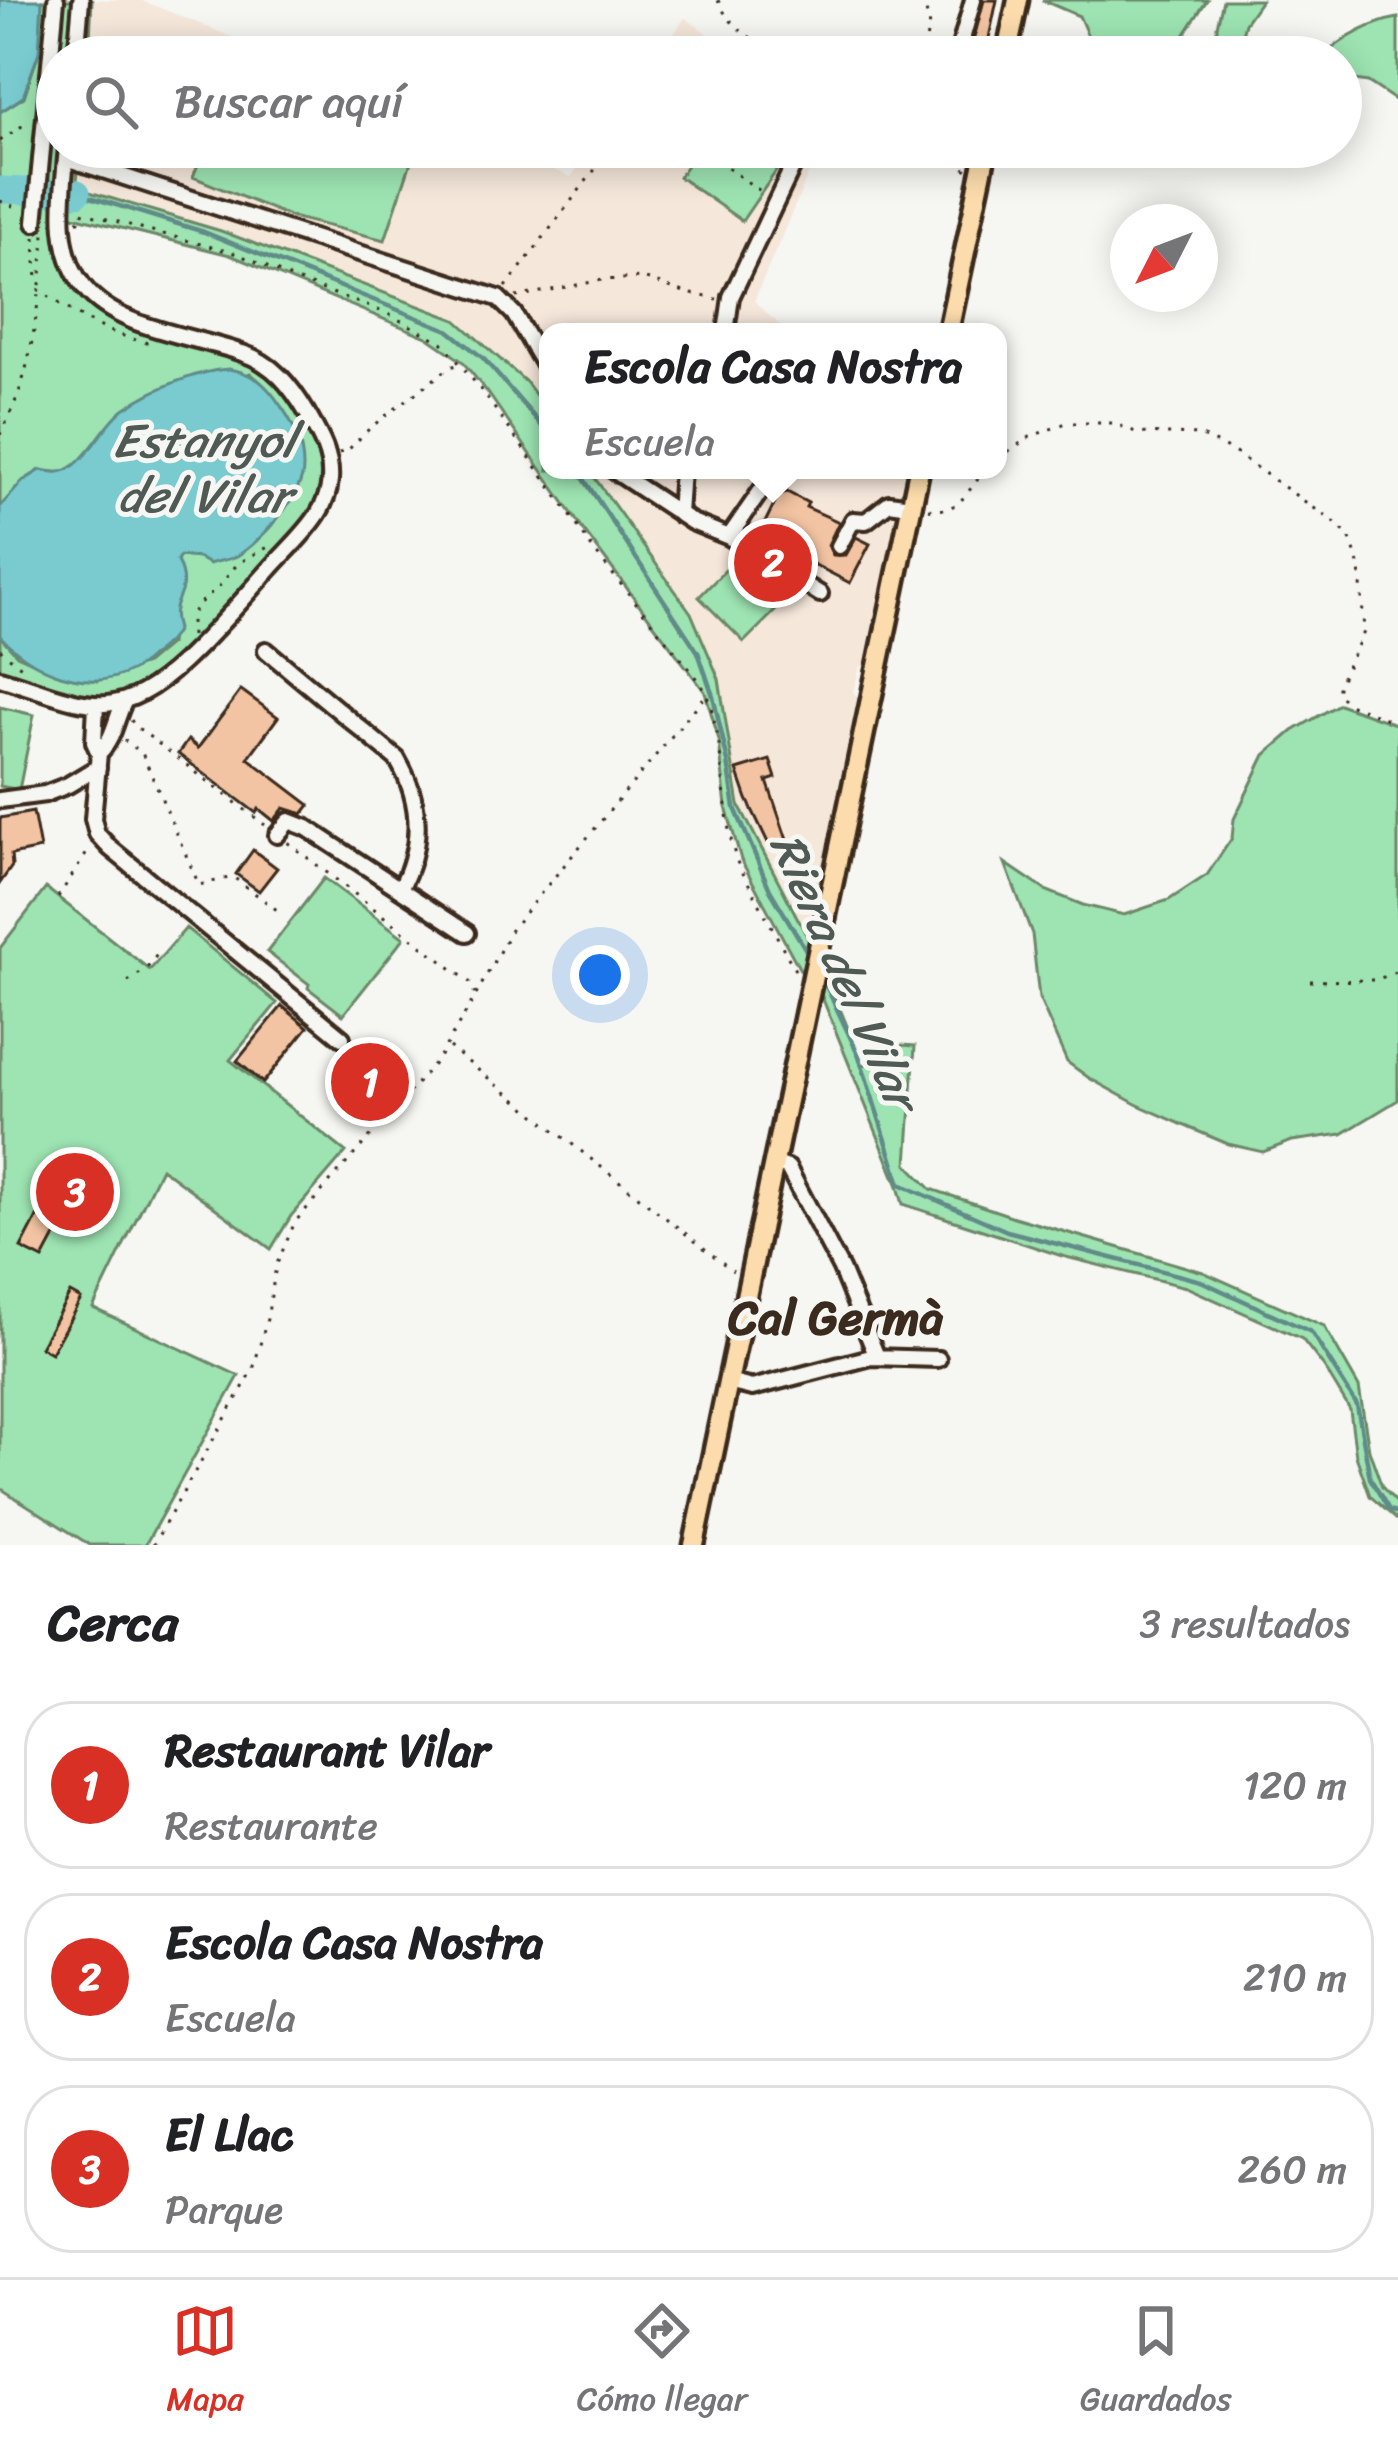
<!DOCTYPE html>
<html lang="es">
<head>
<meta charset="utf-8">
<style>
	:root { --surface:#fff; --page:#f2f2f2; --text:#202124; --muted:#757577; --line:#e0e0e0; --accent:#d93025 }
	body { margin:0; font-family:Sriracha,sans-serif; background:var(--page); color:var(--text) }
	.compass { position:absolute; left:1110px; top:204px; width:108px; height:108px; border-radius:50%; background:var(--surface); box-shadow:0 6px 30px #0003; rotate:228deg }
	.you { position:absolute; left:600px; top:975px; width:42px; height:42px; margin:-30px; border:9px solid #fff; border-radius:50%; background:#1a73e8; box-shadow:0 0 0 18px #1a73e833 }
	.badge { display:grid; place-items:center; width:78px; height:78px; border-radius:50%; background:var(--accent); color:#fff; font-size:39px; font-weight:700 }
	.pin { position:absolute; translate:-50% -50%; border:6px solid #fff; box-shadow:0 3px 12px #0006 }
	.popup { position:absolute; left:539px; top:323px; width:468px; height:156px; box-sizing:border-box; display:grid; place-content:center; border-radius:24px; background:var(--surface); filter:drop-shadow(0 3px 9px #0005); font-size:39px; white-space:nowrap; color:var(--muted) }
	.popup b { font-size:45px; color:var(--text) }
	.popup::after { content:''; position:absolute; left:50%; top:100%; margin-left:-24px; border:24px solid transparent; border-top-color:var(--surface) }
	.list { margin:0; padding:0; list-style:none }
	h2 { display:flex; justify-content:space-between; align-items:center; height:156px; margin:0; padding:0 48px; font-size:51px }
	h2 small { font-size:39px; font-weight:400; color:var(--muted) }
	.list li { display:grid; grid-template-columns:78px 1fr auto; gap:36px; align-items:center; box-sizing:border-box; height:168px; margin:0 24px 24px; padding:0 24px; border:3px solid var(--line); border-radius:48px }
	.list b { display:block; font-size:45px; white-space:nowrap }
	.list p { margin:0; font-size:39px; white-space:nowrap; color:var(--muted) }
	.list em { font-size:39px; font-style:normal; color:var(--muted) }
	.icon { flex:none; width:66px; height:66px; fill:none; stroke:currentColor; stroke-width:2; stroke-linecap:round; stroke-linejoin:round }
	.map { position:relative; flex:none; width:1398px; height:1545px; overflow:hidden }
	.search { position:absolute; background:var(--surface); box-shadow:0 6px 30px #0003; left:36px; right:36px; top:36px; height:132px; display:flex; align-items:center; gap:30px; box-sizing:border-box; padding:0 42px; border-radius:66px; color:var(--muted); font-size:45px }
	.sheet { height:732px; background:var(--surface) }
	nav { display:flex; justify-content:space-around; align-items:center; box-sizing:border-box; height:168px; border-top:3px solid var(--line); background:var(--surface); font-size:33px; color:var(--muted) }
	nav a { display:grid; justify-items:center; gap:6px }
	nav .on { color:var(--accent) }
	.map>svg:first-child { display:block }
	.built { fill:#f5e7da }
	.green { fill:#9de4b2; stroke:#6c8768; stroke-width:3 }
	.water { fill:#79cbd0; stroke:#608b89; stroke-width:3 }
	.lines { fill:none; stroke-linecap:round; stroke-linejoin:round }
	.stream { stroke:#608b89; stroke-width:4.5 }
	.river { stroke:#79cbd0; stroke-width:27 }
	.building { fill:#f3c4a3; stroke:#3b2a1e; stroke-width:3 }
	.minor-casing { stroke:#3b2a1e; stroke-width:22 }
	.major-casing { stroke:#3b2a1e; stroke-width:27 }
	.path { stroke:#3b2a1e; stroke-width:3; stroke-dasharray:3 9; stroke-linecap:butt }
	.minor { stroke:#f6f6f2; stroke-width:14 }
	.major { stroke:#fcdcac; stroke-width:18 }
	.labels { text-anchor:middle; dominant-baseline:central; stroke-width:10; stroke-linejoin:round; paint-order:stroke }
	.water-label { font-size:48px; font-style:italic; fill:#4e5a53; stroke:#f6f6f2 }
	.neighbourhood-label { font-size:48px; font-weight:bold; fill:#3b2a1e; stroke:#f6f6f2 }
</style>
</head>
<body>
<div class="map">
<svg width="1398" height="1545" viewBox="0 0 1398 1545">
	<rect width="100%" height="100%" fill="#f6f6f2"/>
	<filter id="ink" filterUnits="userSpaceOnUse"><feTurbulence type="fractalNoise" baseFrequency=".00833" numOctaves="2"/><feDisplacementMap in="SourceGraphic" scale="24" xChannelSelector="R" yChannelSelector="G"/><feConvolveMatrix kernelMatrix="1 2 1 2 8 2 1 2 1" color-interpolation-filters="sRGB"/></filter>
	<g filter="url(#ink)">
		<!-- built -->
		<path class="built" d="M92 0H140L282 57H89Z
			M685 18 741 57H657Z
			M81 147H498L571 177 593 147H820L754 301 787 332H548V412L527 383 456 320 221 231 76 188Z
			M589 470H910L870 664 860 667 853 691 861 705 812 946 739 805 719 679Z"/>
		<!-- green -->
		<path class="green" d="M42 0H92L89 57H57V147H81L76 188 221 231 456 320 527 383 548 412V470H589L691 613 719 679 739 805 812 946 806 981 741 860 726 807 719 740 705 692 584 531 488 393 462 361 427 337 230 255 57 212C57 221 55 231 55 240 56 252 62 264 68 275 95 324 153 335 202 349 226 356 252 363 271 379 287 393 298 413 308 432 326 465 324 489 305 520 263 566 169 689 108 695 80 698 29 678 0 670V636L17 655 61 675 97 681 146 664 170 644C171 633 171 622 174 612 178 588 189 590 177 561L180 556 199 558 277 519 300 482C290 432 293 407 250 373L89 450 77 464 63 473 40 470 23 481 0 507V112L24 97 39 52Z
			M1042 0H1207L1170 57H1155L1127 49 1109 51 1091 43 1079 16Z
			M1223 0H1261L1245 23 1238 49 1244 57H1217V26Z
			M1398 18V102L1368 82 1341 78V57H1321C1344 38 1369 23 1398 18Z
			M205 147H416L385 240 291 217 193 177Z
			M699 147H763L783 161 742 221 679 177Z
			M744 551 790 596 744 642 699 597Z
			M1339 704 1398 725V1100L1342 1134 1292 1141 1263 1152 1228 1144 1190 1128 1136 1104 1089 1078 1067 1062 1039 998 1032 934 1005 863 1045 890 1083 905 1124 915 1169 900 1207 875 1232 838 1234 819 1265 755 1293 731Z
			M0 707 34 715 19 790 0 786Z
			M324 878 404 938 343 1015 308 988 309 984 267 952Z
			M46 888 150 970 186 928 277 1003 230 1060 346 1152 291 1216 271 1249 161 1168 93 1308 239 1376 145 1545H90L0 1488V948Z
			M825 972 863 1065 895 1058 902 1045 915 1046 907 1164 931 1189 1014 1217 1203 1272 1324 1326 1359 1387 1369 1450 1382 1487 1398 1504V1521L1370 1496 1356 1456 1350 1410 1324 1367 1302 1339 1186 1287 1062 1256 903 1204 898 1186 820 992Z"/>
		<!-- water -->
		<path class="water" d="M0 0H42L39 52 23 97 0 112Z
			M229 369C256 374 266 384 281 406 294 424 303 445 303 467 304 494 260 543 237 556 229 560 218 561 209 564L199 558 180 556 177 561C194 598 166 596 177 629 170 643 163 646 152 656 106 700 39 678 0 636V507L23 481 41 470C47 471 53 473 59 472 84 470 103 423 125 408 154 389 195 371 229 369Z"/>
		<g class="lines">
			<!-- stream -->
			<path class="stream" d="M77 193 204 232 448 330 483 358 548 433
				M578 470 698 652 713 696 728 762 735 808 770 890 809 955
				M821 975 859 1056 900 1184 1007 1231 1201 1281 1311 1332 1357 1405 1370 1478 1389 1510 1398 1513"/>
			<!-- river -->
			<path class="river" d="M0 190 77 193"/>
		</g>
		<!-- building -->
		<path class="building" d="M984 0H997L985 57H969Z
			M787 492 808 503 806 507 839 522 828 545 833 555H846L856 537 870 544 850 583 807 561 803 567 756 541 778 496Z
			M241 690 278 717 248 758 310 805 303 814 284 808 274 821 259 809 256 813 178 754 188 740 198 748Z
			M770 760 776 778 767 781 789 846 772 851 747 799 737 770Z
			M33 812 40 849 11 855 12 866 0 883V818Z
			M253 850 277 868 259 891 236 874Z
			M282 1006 308 1027 263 1083 237 1061Z
			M358 1049 401 1076 379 1112 340 1087 346 1077 338 1072 343 1063 348 1066Z
			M48 1196 60 1203 56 1211 66 1216 43 1259 21 1248Z
			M70 1293 81 1299 51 1353 40 1347Z"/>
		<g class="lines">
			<!-- minor casing -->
			<g class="minor-casing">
				<path id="minor" d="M76 57 81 0
					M957 57 973 0
					M66 158 498 298 514 314 548 372
					M35 223 56 0
					M726 332 731 297 802 147
					M613 470 692 522 729 537 820 594
					M679 514 682 470
					M729 537 767 482 778 485
					M839 546 853 520 866 521 889 503 911 506
					M266 650 397 759C422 802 423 846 400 889
					M0 678C83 703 112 728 183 662 214 633 242 600 270 569 286 551 305 534 318 514 325 503 329 493 330 480 332 455 319 434 307 413 291 386 273 363 242 353 193 335 118 330 84 287 53 248 63 194 67 147
					M96 705 94 742 99 753 93 819 97 834 110 848 342 1038
					M99 753C114 739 115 720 124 702
					M0 800 45 794 68 785 98 767
					M277 835 289 821 307 828 467 933
					M774 1163 788 1168 841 1269 877 1357
					M728 1382 752 1388 871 1357 938 1359"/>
			</g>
			<!-- major casing -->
			<g class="major-casing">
				<path id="major" d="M1006 57 1018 0
					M948 332 987 147
					M694 1545 919 470"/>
			</g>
			<!-- path -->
			<path class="path" d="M718 0C729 29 763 48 792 57
				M923 0 929 22 924 53
				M863 57H945
				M0 141 28 122
				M698 147 766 195
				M959 147 958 163 967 170
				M0 201 21 209
				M77 221H79L81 212 238 254 291 278 386 313 442 342 482 391 561 501 594 551 701 683 710 703 718 737 729 831 736 860 797 974
				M35 237 37 281
				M506 287 612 147
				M38 289C77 316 107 335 154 344
				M516 297 602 280 643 278 687 293 717 299
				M0 435C6 421 14 407 19 392 34 351 42 278 44 234
				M339 453 347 451 371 427 450 367 461 364
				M998 458 1030 437 1066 423H1113L1138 433 1200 435 1234 452 1334 522 1349 536 1360 566 1364 632 1339 683 1337 693 1348 704 1398 723
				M928 509C962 514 965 491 986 470
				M191 636C189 607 198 605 217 588 224 582 229 573 236 566 246 558 259 552 270 546
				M0 649 26 671
				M131 720 134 725 265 825
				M124 740 142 753 199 885 233 877 277 910
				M58 897 89 850
				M1310 981 1376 980 1398 971
				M128 982 147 968 159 952
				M476 995 512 928 706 695
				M449 1047 733 1271
				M153 1545 253 1370 267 1319 276 1266 295 1222 438 1059 475 997 472 984 287 842"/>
			<!-- minor -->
			<use href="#minor" class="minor"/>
			<!-- major -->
			<use href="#major" class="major"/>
		</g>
	</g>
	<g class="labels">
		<!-- water labels -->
		<g class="water-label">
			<text x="204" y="440">Estanyol<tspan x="204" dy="55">del Vilar</tspan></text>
			<text transform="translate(845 971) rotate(66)">Riera del Vilar</text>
		</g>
		<!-- neighbourhood labels -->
		<g class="neighbourhood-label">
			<text x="836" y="1317">Cal Germà</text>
		</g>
	</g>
</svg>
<svg class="compass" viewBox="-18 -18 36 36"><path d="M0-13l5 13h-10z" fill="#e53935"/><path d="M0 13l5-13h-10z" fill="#757577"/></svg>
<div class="you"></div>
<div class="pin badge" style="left:370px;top:1082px">1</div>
<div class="pin badge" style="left:773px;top:563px">2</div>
<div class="popup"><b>Escola Casa Nostra</b>Escuela</div>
<div class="pin badge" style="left:75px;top:1192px">3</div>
<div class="search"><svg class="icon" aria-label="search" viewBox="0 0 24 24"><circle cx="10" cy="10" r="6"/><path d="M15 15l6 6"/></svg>Buscar aquí</div>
</div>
<section class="sheet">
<h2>Cerca<small>3 resultados</small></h2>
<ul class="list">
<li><span class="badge">1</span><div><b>Restaurant Vilar</b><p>Restaurante</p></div><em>120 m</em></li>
<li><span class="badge">2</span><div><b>Escola Casa Nostra</b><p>Escuela</p></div><em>210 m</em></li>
<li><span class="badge">3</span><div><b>El Llac</b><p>Parque</p></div><em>260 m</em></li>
</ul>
</section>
<nav>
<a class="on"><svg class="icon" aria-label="map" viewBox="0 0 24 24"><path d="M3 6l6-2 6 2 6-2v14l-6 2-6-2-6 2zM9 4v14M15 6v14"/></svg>Mapa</a>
<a><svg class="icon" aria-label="directions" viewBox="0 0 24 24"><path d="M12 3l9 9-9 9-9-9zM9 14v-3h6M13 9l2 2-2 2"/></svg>Cómo llegar</a>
<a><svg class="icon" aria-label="saved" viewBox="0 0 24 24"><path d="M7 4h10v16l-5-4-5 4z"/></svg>Guardados</a>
</nav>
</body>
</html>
